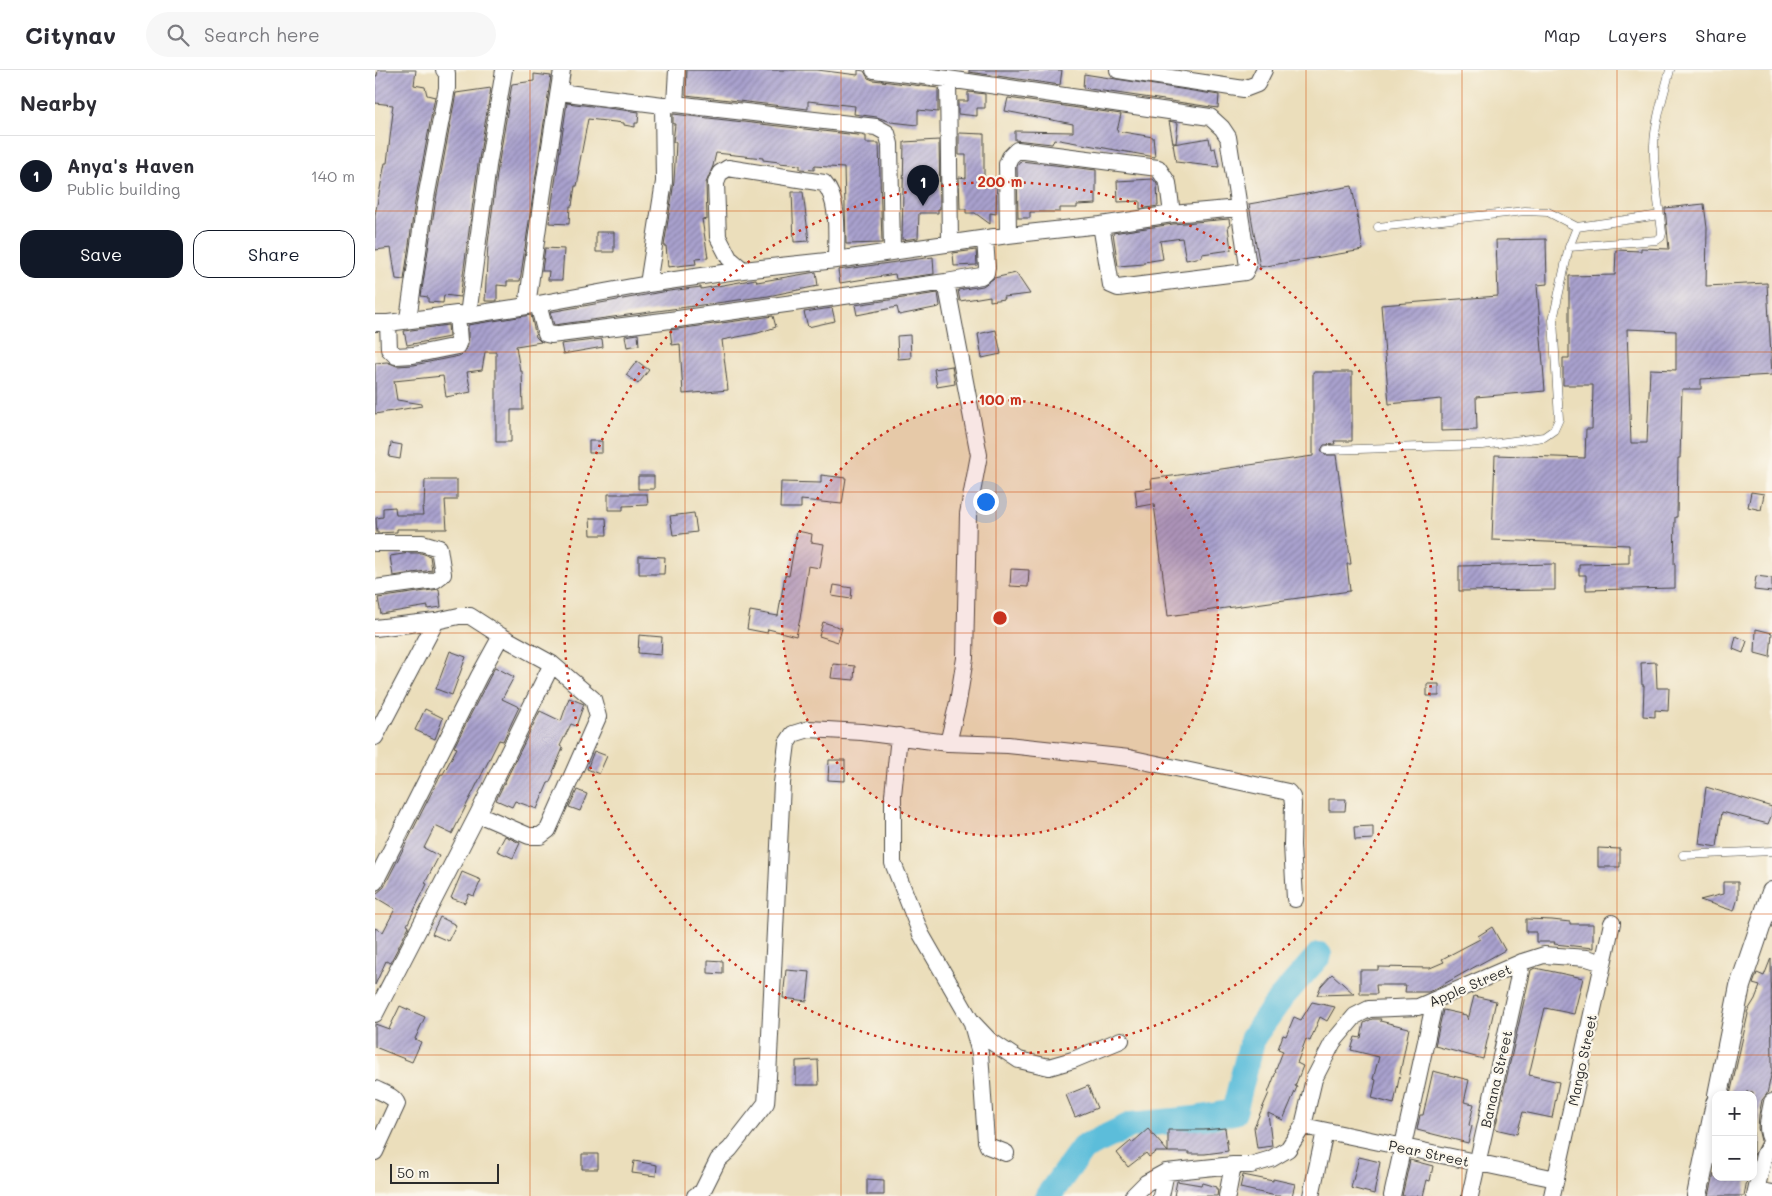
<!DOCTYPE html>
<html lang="en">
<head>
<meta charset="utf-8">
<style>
	:root { --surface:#fff; --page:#f7f7f7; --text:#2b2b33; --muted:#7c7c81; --line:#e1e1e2; --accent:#111827 }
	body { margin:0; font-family:Mali,sans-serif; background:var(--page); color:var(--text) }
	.controls { position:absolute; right:15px; bottom:15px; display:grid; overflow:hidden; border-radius:10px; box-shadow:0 2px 8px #0003 }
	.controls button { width:45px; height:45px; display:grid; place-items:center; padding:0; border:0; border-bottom:1px solid var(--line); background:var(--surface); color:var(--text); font:25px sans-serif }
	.scale { position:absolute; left:15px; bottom:12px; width:109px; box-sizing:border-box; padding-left:5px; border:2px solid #2b2b2b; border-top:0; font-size:14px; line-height:18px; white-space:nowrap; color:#2b2b2b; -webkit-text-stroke:4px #fbf7ec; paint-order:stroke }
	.you { position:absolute; left:610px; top:431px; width:18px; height:18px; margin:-12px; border:4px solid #fff; border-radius:50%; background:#1a73e8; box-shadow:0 0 0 8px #1a73e833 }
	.badge { display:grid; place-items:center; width:32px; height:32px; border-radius:50%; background:var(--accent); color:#fff; font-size:16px; font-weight:700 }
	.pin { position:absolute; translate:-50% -41px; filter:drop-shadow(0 1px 2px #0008) }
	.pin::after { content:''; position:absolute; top:26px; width:18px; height:15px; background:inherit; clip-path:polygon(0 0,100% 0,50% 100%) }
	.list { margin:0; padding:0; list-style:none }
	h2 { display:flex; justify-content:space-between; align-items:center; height:65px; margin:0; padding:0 20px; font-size:21px }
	h2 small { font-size:16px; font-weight:400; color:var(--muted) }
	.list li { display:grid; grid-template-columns:32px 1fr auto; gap:15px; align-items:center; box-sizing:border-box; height:80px; padding:0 20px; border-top:1px solid var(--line) }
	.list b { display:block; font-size:19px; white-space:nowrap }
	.list p { margin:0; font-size:16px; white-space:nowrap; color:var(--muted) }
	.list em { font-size:16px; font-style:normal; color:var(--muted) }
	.actions { display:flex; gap:10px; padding:15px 20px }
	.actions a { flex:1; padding:11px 0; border:1px solid var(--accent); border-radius:15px; text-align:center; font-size:18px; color:var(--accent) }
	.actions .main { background:var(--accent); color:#fff }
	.icon { flex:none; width:28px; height:28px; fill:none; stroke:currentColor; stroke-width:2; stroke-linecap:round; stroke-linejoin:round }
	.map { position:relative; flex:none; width:1397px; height:1126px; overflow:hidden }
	header { display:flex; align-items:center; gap:30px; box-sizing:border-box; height:70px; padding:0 25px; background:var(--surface); border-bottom:1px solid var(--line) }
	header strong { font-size:24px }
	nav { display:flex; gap:28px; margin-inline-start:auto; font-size:18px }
	.search { width:350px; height:45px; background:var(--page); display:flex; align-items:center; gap:12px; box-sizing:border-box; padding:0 18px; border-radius:28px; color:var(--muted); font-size:19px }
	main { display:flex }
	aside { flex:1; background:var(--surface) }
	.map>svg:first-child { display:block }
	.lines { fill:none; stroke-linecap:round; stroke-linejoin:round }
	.river { stroke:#5cbdda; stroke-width:26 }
	.building { fill:url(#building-hatch); fill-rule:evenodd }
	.service-casing { stroke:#484641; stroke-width:9 }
	.minor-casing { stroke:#484641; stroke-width:18 }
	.tertiary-casing { stroke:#484641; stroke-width:22 }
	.service { stroke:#fff; stroke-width:8 }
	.minor { stroke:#fff; stroke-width:16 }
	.tertiary { stroke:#fff; stroke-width:20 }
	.grid { fill:none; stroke:#d5540f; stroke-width:1; stroke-opacity:0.55 }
	.ring { fill:none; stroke:#c8321e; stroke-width:2.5; stroke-dasharray:2.5 5 }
	.labels { text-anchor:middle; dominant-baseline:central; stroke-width:4.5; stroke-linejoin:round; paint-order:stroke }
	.street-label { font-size:14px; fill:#2b2b2b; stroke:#fbf7ec }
	.centre { fill:#c8321e; stroke:#fbf7ec; stroke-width:2.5 }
	.ring-label { font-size:15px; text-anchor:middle; font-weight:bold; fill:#c8321e; stroke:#fbf7ec; stroke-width:4.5; stroke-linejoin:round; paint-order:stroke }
</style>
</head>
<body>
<header>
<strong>Citynav</strong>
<div class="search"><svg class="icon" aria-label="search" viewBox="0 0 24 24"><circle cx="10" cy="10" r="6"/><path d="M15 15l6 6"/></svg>Search here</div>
<nav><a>Map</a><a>Layers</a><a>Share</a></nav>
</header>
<main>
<aside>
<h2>Nearby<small></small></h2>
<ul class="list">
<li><span class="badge">1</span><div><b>Anya's Haven</b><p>Public building</p></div><em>140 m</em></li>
</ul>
<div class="actions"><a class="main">Save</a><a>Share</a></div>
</aside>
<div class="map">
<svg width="1397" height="1126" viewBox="0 0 1397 1126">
	<defs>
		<pattern id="building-hatch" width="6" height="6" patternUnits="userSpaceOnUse" patternTransform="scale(1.25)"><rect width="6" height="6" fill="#a9a1ce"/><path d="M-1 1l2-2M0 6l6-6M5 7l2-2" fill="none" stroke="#8a83a7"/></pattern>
	</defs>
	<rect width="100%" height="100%" fill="#fbf7ec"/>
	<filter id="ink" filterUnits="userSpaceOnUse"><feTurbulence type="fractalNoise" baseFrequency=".02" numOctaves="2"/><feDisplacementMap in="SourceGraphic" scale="10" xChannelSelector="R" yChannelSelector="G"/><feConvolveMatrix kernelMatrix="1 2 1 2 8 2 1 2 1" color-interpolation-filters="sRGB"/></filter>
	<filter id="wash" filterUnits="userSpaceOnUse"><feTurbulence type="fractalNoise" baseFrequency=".0096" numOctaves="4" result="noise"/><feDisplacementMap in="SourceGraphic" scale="20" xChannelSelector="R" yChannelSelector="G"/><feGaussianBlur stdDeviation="1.12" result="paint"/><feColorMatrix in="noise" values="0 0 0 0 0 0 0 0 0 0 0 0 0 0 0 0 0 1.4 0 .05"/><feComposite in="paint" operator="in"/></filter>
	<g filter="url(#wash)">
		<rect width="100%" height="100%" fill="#ebdebb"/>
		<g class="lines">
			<!-- river -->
			<path class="river" d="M673 1126 708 1078 756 1055 820 1049 859 1042 878 967 906 928 944 885"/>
		</g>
		<g id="blocks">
			<!-- building -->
			<path class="building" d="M3 0H41L39 15 50 17 52 25 60 27 40 132 29 210 21 209 16 178 0 180V145L10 93H12L18 42 17 41 18 35 0 33V6H2Z
				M312 0H442L483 5V0L489 1 493 8 498 10 563 18V42L543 40V55L516 52 502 47 479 44 480 36 433 31V39L311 25Z
				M594 0H687L685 15 594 2Z
				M159 4 176 6 145 211H132V216L122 215V231H110L113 173 123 97 137 14 159 11Z
				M709 4 844 25 843 38 708 18Z
				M116 18 103 95 85 227 69 225 68 233 53 232V227L46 226 60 135 81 23Z
				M593 22 610 24V38H602V46L583 44V31H593Z
				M633 28 746 44 742 61 778 67 780 87 679 69 677 74 640 70V61L698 62V54L630 41Z
				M192 33 264 42 263 53H260V57L249 55V53L213 49 203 101H205L202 116H200L197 136H195L194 154 174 153Z
				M298 44 491 66V73H504L507 173 471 174 469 98 439 96V100L425 99V95L404 93V92L388 90V88L341 83 338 96 331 113 332 150 327 149 333 188 320 189 321 194 293 197 291 176H289L299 112 301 72H298L300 54H298Z
				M794 51 803 53 801 73H798Z
				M584 63 609 64V108L622 109 621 144 615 143V154L600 143H591V139H585L584 107 591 108V85H584Z
				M834 68 836 79 840 78 844 97 801 92 798 74Z
				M564 70 565 139H563V143H544L543 168 527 170 529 72Z
				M646 91 721 100V134L702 135V138H685V142H655V148H643L642 96Z
				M778 109 782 114 783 136 765 139V131L743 132 742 111Z
				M977 116 988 180 885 197 874 134Z
				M417 122H428L434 171 419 172Z
				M1329 134 1332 158 1331 216 1392 213 1397 305 1326 309V319H1307L1305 388H1303L1302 447H1300L1299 494H1300V518L1211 520V505H1204V494L1254 493V475L1117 470 1120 385 1210 388 1211 359H1217L1218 315H1188V288H1194V206L1240 205 1241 180 1266 181V178L1294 179 1290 138ZM1252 259 1301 261V300L1275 299 1272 373H1256Z
				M854 149 855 156H853L856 180 827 184V187L811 190 807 168 785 171 788 189 769 192V194L743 196 738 163 798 154Z
				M221 162H239V182H221Z
				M1171 169 1172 214 1162 215 1170 321 1101 327 1102 360 1066 361V329L1014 334 1006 235 1123 226 1121 170Z
				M170 178 189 179 187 210H173L174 201H167Z
				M601 180 602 195 579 196 578 183Z
				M558 187 559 204 521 209 520 204 465 213 463 200Z
				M441 202 443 216 393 226 179 255 175 242 287 222 326 217V219L381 209 382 212Z
				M641 203 655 224 628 227 629 229 615 231V226L585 231 583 220 608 216 619 208Z
				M563 223 565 236 564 237 524 245 522 237 482 245 480 235Z
				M457 238 460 251 433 257 429 242Z
				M156 245 161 267 166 272 141 276 145 301H147L148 340H136V372H121V282H110L107 300 92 302 96 322 71 327 68 306 19 311 22 330 47 334V336L0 344V293L12 292 22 296 39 295 84 286 89 283 93 275V255Z
				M398 246 401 257 383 263 347 270 353 320 308 324 305 274 297 275 295 260Z
				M73 255 74 267 32 275 29 261Z
				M621 260 626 284 607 288 603 264Z
				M263 264 264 275 252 277 250 266Z
				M535 265 536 288 523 289 522 266Z
				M227 269 228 277 188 284 186 274Z
				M262 291 274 300 263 314 251 305Z
				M577 296 580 314 562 317 559 299Z
				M938 302H977V371H959L960 374 949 375 946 380 950 385H961L976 494H972L975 521 793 546 779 434 762 437 760 420 777 418 776 409 938 386Z
				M214 371H227V383H214Z
				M16 373 27 375 25 389 14 387Z
				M446 405 471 408 467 434 426 430V438H405L406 412 446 413Z
				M263 406H279V419H263Z
				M50 410H82V430H70L72 459H22V462L2 463 1 448 8 447V438L20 437 21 445H48L47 437H49Z
				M1376 422 1389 424 1386 440 1373 437Z
				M233 424H272L273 435 248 436V440H233Z
				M319 443 322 462 298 465 295 446Z
				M215 448H231L232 465H216Z
				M422 461 437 464 436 472 449 474 445 498 433 496 425 549 421 566 393 559 392 563 372 559 375 541 403 546 410 505 414 506Z
				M35 483H46L55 486 57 500 18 506 15 486Z
				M264 486 290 487 289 504H264Z
				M1180 494V520L1084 521V496Z
				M636 499 654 500 653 517 635 516Z
				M1381 506 1397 508V522L1379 520Z
				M459 515 477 518 476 529 457 526Z
				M64 519 66 537 53 539V536L6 544 3 528Z
				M448 552 467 558 463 572 444 566Z
				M1381 559 1397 563 1395 587 1380 583Z
				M264 565 287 567 286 585 263 583Z
				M1361 566 1372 571 1368 583 1358 579Z
				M75 581 91 587 77 625 61 619Z
				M1281 592 1282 618H1294L1293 641 1280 640V647L1268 646 1269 615H1267L1266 593Z
				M458 594 480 596 479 610 456 608Z
				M120 597 139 607 127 629 144 637 128 671 124 670 77 764 60 756 49 778 64 786 50 813 52 814 32 855 34 856 24 876 15 893 11 891 0 915V858L8 862 20 839 0 827V825L9 817 66 704H68L82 678 79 677Z
				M1052 614H1064V626H1052Z
				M194 628 209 634 201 656 196 654 185 676 188 678 178 702 179 703 174 713H173L162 739 140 731 137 737 121 730 165 641 186 651Z
				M50 639 68 648 60 669 40 660Z
				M219 681 232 686 224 704 212 699Z
				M454 690H470V711L453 710Z
				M1331 717 1397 737V744L1393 754 1347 742 1342 777 1324 774Z
				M202 720 212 724 205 741 194 737Z
				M954 729H971L970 741H954Z
				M998 756V769L980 770 979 757Z
				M130 766 145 773 138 788 122 781Z
				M1223 778 1245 779V797H1223Z
				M87 802 106 810 99 826 94 824 90 833 76 828Z
				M1348 812H1363V828L1359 841 1325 830 1348 824Z
				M65 847 81 855 73 871 57 864Z
				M1151 849 1177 850 1195 852V854H1218V878L1179 874 1180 872H1161V862H1151Z
				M1117 857 1130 880 1060 919 1053 922H1030L1031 915H1001L1002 924H985V900H1003V897L1055 898 1069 892 1067 889 1105 869 1103 866Z
				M1396 888 1397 1001 1392 1024 1387 1030 1384 1045 1383 1058 1386 1071 1378 1087V1022L1372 1021V1025H1355L1373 944 1372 942 1380 929 1385 916 1378 914 1382 903 1389 906Z
				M333 890 348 891V904L333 903Z
				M1160 898 1208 908 1199 944 1170 938 1154 1005 1184 1012 1177 1048 1148 1042 1142 1064 1120 1059 1156 900Z
				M411 900 435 902 432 931 408 928Z
				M957 904 979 924 942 925 946 916Z
				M1099 926 1121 931 1108 989 1060 976 1068 940 1091 945 1093 950Z
				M937 932 960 937 952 951 945 947 935 971 931 969 922 993 928 996 920 1016 922 1017 908 1050 893 1043 897 1076 882 1078 879 1057 894 1023H893L901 1002H900L908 981 903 979 908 965 911 966 919 947 926 950Z
				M25 936 50 947 40 969 46 972 37 992 0 977V954L14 959Z
				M997 949H1006L1005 951 1034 958 1019 1034 997 1028 1001 1010 998 1009 1004 987 976 980 980 967 986 968 989 953Z
				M443 990 444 1015H421V991Z
				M1058 1001 1094 1010 1089 1032 1099 1034 1094 1055 1097 1056 1093 1073 1042 1060 1045 1045H1048Z
				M713 1016 722 1038 700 1047 691 1025Z
				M850 1058 853 1081 830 1084H814V1082H793V1060H829Z
				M773 1059 793 1082H781L774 1087 771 1083 753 1097 742 1083 756 1071 757 1073Z
				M207 1084H223V1099H207Z
				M984 1087 1005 1092 999 1124 976 1118Z
				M1035 1090 1058 1096 1055 1111 1052 1110 1048 1126H1027Z
				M259 1091 282 1095 281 1106 257 1103Z
				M1339 1104H1341V1107H1357L1372 1110 1369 1126H1334Z
				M868 1105 898 1111V1109L920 1114 917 1126H901L865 1118Z
				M492 1109 509 1110V1125H492Z
				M802 1111 826 1115 827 1113 841 1117V1119H843L842 1126H799Z"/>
		</g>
	</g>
	<g filter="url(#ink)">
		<use href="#blocks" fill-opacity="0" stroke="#484641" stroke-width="1"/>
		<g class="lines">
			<!-- service casing -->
			<g class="service-casing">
				<path id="service" d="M1003 157 1150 141 1173 142 1202 157 1194 177 1282 170 1286 167 1287 163C1284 134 1278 104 1279 75 1280 50 1289 24 1295 0
					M1202 157 1285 145
					M952 380 1108 375 1169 367 1179 360 1184 349 1178 250 1194 177
					M1308 785 1397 781"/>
			</g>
			<!-- minor casing -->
			<g class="minor-casing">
				<path id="minor" d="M187 0 167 128 152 236 273 214 368 200 461 190 633 165 726 155 736 215 743 218 870 202 873 196 853 67 847 58 835 47 573 9 499 0
					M743 0 869 19 882 14 889 0
					M573 9 575 173
					M184 22 288 35
					M300 34 501 57 512 63 515 74 517 181
					M726 155 797 144 864 138
					M633 165 632 94 635 87 642 80 783 98 793 113 797 144
					M368 200 354 188 343 167 341 113 345 103 353 98 449 113C465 131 461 166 461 190
					M273 214 289 112 288 35 300 34 302 0
					M163 234 171 264 176 265 288 251 571 212 606 206 611 203 612 197 610 169
					M93 245 113 96 129 0
					M33 249 50 133 72 18V3L69 0
					M0 253H13L82 244 93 245 152 236
					M13 253 14 279 21 286 38 285 82 276 84 271 82 244
					M0 473H47L64 478 68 504 60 510 0 518
					M0 558 61 551 84 546H95L126 566 177 594 218 629 223 647 173 760 165 766H154L103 744
					M524 666 518 725V793L546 864 596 951 614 970 644 990 674 997 698 990 746 970
					M0 667 61 551
					M573 673 633 675 754 688 913 722 917 727 918 734 917 775 920 829
					M0 812 104 606 126 566
					M0 944 103 744 177 594
					M597 954 605 983 611 1071 613 1076 631 1083
					M0 1019C8 1023 19 1026 22 1034L0 1082
					M928 1056 1181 1109
					M1397 1071C1389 1060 1395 1044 1397 1032
					M1382 1121 1397 1123
					M320 1126 327 1122 343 1090 355 1079 391 1033 393 1007 407 713 412 673 418 664 434 659 487 662 573 673 583 632 590 588 593 444 604 385 571 212
					M758 1126 771 1113 791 1102 858 1095H876L896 1089 913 1079 928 1056 939 1009 958 972 980 946 994 939 1043 937 1147 892 1169 885 1212 888 1228 893
					M786 1126 791 1102
					M852 1126 858 1095
					M936 1126 950 1061
					M1017 1126 1060 930
					M1095 1126 1147 892
					M1177 1126 1237 853
					M1380 1126 1389 1085 1397 1071"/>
			</g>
			<!-- tertiary casing -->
			<g class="tertiary-casing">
				<path id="tertiary" d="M1343 1025 1365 916 1397 822
					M1322 1126 1341 1033"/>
			</g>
			<!-- service -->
			<use href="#service" class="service"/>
			<!-- minor -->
			<use href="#minor" class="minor"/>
			<!-- tertiary -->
			<use href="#tertiary" class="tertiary"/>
		</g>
	</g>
	<!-- grid -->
	<path class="grid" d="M155 0V1126M310 0V1126M466 0V1126M621 0V1126M776 0V1126M931 0V1126M1087 0V1126M1242 0V1126M0 141H1397M0 282H1397M0 422H1397M0 563H1397M0 704H1397M0 844H1397M0 985H1397"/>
	<!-- distance rings -->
	<circle cx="625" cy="548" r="218" fill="#c8321e" fill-opacity=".12"/>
	<g class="ring">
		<circle cx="625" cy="548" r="218"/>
		<circle cx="625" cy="548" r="436"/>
	</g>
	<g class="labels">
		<!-- street labels -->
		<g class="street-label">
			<text transform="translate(1095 915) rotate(-23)">Apple Street</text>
			<text transform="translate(1207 990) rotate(-78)">Mango Street</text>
			<text transform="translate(1121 1009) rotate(-77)">Banana Street</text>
			<text transform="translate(1054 1083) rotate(12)">Pear Street</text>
		</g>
	</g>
	<circle cx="625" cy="548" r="8" class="centre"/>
	<g class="ring-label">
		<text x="625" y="117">200 m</text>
		<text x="625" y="335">100 m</text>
	</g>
</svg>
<div class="controls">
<button>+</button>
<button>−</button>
</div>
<div class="scale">50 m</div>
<div class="you"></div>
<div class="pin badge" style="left:548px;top:136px">1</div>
</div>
</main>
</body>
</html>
